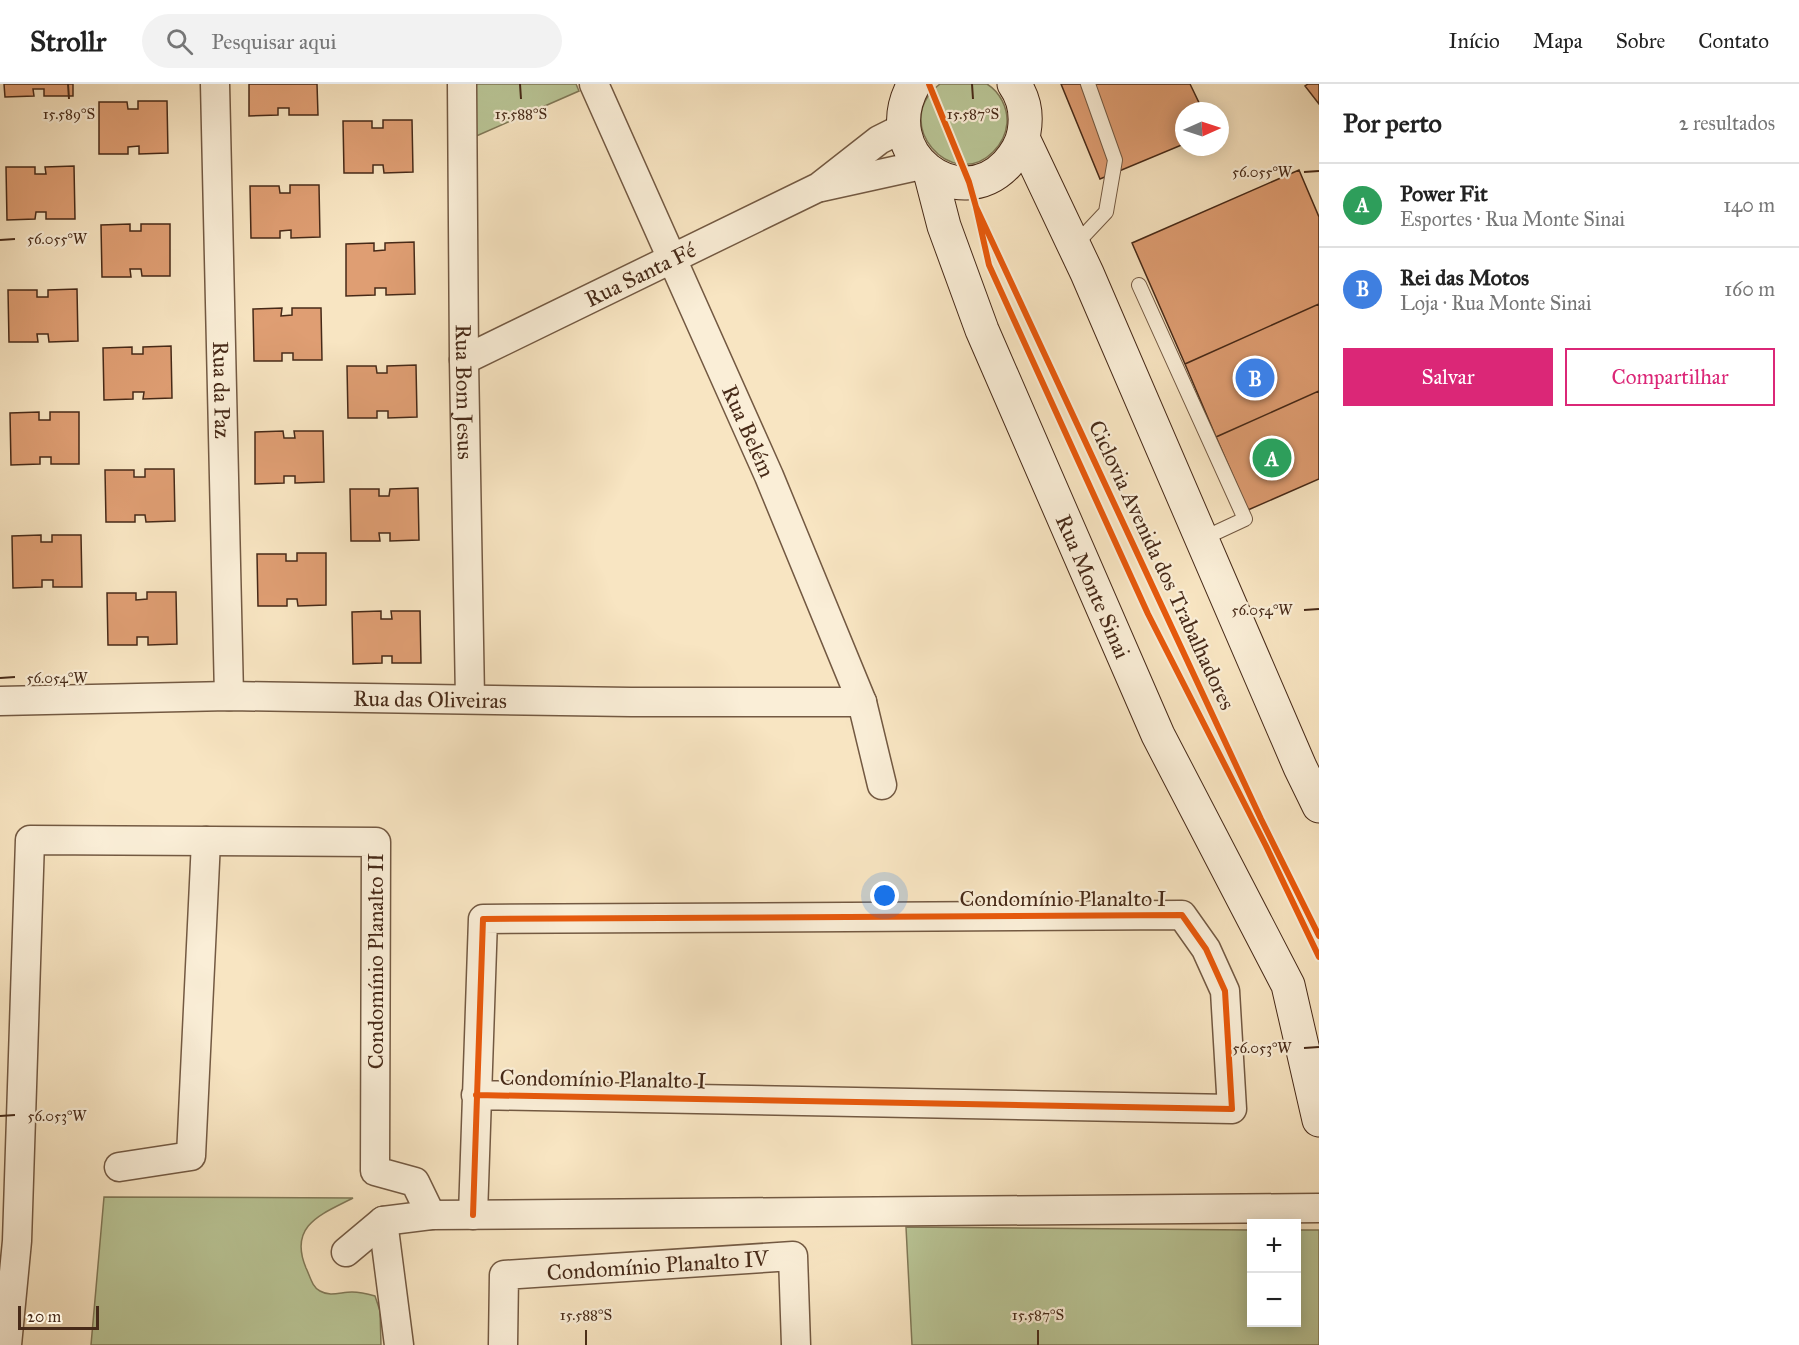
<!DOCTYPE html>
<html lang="pt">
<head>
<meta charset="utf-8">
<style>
	:root { --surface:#fff; --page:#f2f2f2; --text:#222; --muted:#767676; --line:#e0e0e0; --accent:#db2777 }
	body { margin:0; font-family:"IM FELL Great Primer",serif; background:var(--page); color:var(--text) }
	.controls { position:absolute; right:18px; bottom:18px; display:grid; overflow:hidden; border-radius:0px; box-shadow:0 3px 15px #0003 }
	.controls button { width:54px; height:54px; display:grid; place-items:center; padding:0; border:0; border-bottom:2px solid var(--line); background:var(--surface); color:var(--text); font:30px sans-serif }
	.compass { position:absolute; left:1175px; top:18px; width:54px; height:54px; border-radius:50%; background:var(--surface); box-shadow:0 3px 15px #0003; rotate:87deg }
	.scale { position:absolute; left:18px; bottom:15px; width:81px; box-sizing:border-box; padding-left:6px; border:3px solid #472a18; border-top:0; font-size:16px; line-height:21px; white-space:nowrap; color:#472a18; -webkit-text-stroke:4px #faeed7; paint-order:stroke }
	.you { position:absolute; left:885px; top:812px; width:21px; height:21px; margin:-15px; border:4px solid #fff; border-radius:50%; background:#1a73e8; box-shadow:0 0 0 9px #1a73e833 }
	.badge { display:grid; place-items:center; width:39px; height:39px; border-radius:50%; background:var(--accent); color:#fff; font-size:20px; font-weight:700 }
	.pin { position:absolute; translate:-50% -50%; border:3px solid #fff; box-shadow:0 2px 6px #0006 }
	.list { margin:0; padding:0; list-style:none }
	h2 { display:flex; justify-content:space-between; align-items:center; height:78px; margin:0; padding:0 24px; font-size:26px }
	h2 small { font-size:20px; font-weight:400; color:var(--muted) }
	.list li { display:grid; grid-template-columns:39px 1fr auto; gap:18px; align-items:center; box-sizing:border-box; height:84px; padding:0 24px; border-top:2px solid var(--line) }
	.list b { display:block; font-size:22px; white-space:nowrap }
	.list p { margin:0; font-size:20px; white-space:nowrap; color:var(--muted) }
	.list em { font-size:20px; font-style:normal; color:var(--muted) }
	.actions { display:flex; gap:12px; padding:18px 24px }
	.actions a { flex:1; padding:14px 0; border:2px solid var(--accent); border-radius:0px; text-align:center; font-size:21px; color:var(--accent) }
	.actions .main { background:var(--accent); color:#fff }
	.icon { flex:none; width:33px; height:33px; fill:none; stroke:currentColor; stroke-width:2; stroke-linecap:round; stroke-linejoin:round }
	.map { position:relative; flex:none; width:1319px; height:1261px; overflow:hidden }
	header { display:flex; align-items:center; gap:36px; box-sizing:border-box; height:84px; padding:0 30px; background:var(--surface); border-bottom:2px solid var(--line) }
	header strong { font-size:28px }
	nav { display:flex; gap:33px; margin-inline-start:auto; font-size:21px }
	.search { width:420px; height:54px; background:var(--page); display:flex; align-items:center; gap:15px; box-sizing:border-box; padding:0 21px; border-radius:33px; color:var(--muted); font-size:22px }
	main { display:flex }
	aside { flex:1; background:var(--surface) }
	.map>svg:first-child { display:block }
	.green { fill:#b9c596; stroke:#807857; stroke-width:1.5 }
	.building { fill:#df9e73; stroke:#472a18; stroke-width:1.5 }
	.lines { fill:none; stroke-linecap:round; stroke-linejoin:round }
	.service-casing { stroke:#735942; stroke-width:16 }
	.minor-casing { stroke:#735942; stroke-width:31 }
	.secondary-casing { stroke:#472a18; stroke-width:35 }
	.service { stroke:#faeed7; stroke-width:14 }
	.minor { stroke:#faeed7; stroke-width:28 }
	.secondary { stroke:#faeed7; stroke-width:33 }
	.cycleway-casing { stroke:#faeed7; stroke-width:10 }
	.cycleway { stroke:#e8590c; stroke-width:6 }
	.ticks { fill:none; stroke:#472a18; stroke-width:2 }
	.labels { text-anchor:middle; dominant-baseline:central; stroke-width:4.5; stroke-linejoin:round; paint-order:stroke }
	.street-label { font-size:22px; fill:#472a18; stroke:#faeed7 }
	.ticks-label { font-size:15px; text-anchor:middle; fill:#472a18; stroke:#faeed7; stroke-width:4.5; stroke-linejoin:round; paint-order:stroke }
</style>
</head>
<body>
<header>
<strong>Strollr</strong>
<div class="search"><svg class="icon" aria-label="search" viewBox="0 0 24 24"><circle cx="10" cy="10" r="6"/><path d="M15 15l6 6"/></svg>Pesquisar aqui</div>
<nav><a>Início</a><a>Mapa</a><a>Sobre</a><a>Contato</a></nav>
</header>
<main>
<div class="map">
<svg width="1319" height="1261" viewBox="0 0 1319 1261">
	<rect width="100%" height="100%" fill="#f8e5c2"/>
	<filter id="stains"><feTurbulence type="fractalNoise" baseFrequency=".00333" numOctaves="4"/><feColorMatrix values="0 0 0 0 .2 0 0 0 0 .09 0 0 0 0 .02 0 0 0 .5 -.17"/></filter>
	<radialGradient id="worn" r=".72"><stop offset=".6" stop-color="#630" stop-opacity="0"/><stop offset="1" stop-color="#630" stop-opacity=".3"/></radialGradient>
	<!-- green -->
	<path class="green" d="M473 0H576L579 7 474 53Z
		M940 0H987C1000 8 1008 24 1007 39 1006 51 1001 60 993 68 952 109 889 39 940 0Z
		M104 1113 353 1114C322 1130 288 1141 306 1184 310 1192 312 1203 320 1207 330 1213 341 1208 352 1208 360 1208 368 1210 375 1212L380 1227 381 1261H91Z
		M906 1143 1251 1146 1252 1238H1296L1297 1146H1319V1261H912Z"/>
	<!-- building -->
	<path class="building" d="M4 0H73V12H44V5H33L34 12 5 13Z
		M249 0H317L318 31H289V24H278V31L249 32Z
		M1061 0H1190L1203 27H1184V60L1100 95Z
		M1308 0H1319V20L1305 2Z
		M138 17H167L168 69 139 70V62L128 63V70H99V18H127L128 25H138Z
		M383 36H412L413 88 384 89 383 81H373V89H344L343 37H372V44H383Z
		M74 82 75 135H46V128H36L35 135 7 136 6 83H35V90H46L45 83Z
		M1299 86 1319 133V220L1185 280 1132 159Z
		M290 101H319L320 153 291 154V146L280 147V154H251L250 102H279L280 109H290Z
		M130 140V147H141V140H170V192H142L141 185H130L131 193H102L101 141Z
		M414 158 415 210 386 211V204H375V211L346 212V160L374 159V167L385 166V159Z
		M77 205 78 257 49 258 48 250H37L38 258H9L8 206H37V213H48V206Z
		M1319 220V307L1216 353 1185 280Z
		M282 224 281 232 292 231V224H321L322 276H293V269H282V277H254L253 225Z
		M171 262 172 314 143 315 144 308H133V315L104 316 103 264 132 263V270H143V263Z
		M416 281 417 333 388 334V327H377V334H348L347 282H376L377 289H387V282Z
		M1319 307V395L1248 426 1216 353Z
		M39 328V336H50V328H79V380H51V373H40V380L11 381 10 329Z
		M283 347 284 354H295L294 347H323L324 398 295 399V392H284V399L255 400V348Z
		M145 385H174L175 437 146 438 145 431H135V438H106L105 386H134V393H145Z
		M418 404 419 456 390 457V449H379L380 457H351L350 405H379V412H389L390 405Z
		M41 451V458H52V451H81L82 503H53V496H42V503L13 504 12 452Z
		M297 469H326V521L298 522 297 515H287V522H258L257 470H286V477H297Z
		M147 508H176L177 560 148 561V553H137V561H108L107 509H136V516L147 515Z
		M381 527V535H392L391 527H420L421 579H392V572H382V579L353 580 352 528Z"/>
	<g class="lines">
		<!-- service casing -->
		<g class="service-casing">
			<path id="service" d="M1074 162 1106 128 1115 76 1088 0
				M1139 201 1245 435 1202 455"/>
		</g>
		<!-- minor casing -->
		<g class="minor-casing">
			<g id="minor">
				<path id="s1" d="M215 0 229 612"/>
				<path id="s2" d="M462 0 464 276 470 615"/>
				<path id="s3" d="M594 0 769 392 862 618 882 701"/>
				<path d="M821 103 921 81"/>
				<path id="s4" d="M464 276 819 103 879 56 903 44"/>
				<path id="s5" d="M0 617 229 612 631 618H862"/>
				<path d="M119 1083 191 1072 206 757"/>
				<path d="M473 1131 483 835 1182 831 1206 865 1225 907 1232 1025 476 1011"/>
				<path d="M383 1137 399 1261"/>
				<path d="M346 1168 383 1137 431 1131 1319 1124"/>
				<path d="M7 1261 17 1157 30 756 376 758 375 1087 415 1098 431 1131"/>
				<path id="s6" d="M503 1261 504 1191 793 1172 796 1261"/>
			</g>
		</g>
		<!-- secondary casing -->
		<g class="secondary-casing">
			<g id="secondary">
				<path d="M914 0C874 71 959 131 1007 80 1016 70 1022 60 1024 48 1027 31 1024 14 1014 0"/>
				<path d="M1023 54 1087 189 1300 683 1319 722"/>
				<path id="s7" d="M930 88 944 142 982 246 1158 651 1288 901 1319 1036"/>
			</g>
		</g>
		<!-- service -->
		<use href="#service" class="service"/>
		<!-- minor -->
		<use href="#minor" class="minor"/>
		<!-- secondary -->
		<use href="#secondary" class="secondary"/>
		<!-- cycleway casing -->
		<g class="cycleway-casing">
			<path id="cycleway" d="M929 0 969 98 976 123
				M1319 852 1261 735 976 123 989 181 1148 530 1266 762 1319 873
				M473 1131 483 835 1182 831 1206 865 1225 907 1232 1025 476 1011"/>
		</g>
		<!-- cycleway -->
		<use href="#cycleway" class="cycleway"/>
	</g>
	<!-- ticks -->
	<path class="ticks" d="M68 0 69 15M520 0 521 15M972 0 973 15M1304 88 1319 87M0 156 15 155M1304 526 1319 525M0 594 15 593M1304 964 1319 963M0 1032 15 1031M586 1246V1261M1038 1246V1261"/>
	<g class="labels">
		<!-- street labels -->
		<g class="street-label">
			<text stroke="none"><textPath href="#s4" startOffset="196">Rua Santa Fé</textPath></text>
			<text stroke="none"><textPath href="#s1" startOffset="306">Rua da Paz</textPath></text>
			<text stroke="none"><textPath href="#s2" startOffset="308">Rua Bom Jesus</textPath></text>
			<text stroke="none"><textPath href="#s3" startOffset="380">Rua Belém</textPath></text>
			<text transform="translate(1162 481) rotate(65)">Ciclovia Avenida dos Trabalhadores</text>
			<text stroke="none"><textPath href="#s7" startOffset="446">Rua Monte Sinai</textPath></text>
			<text stroke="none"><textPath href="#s5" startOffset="430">Rua das Oliveiras</textPath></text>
			<text x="1063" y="814">Condomínio Planalto I</text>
			<text transform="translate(375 877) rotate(-90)">Condomínio Planalto II</text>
			<text transform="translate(603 995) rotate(1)">Condomínio Planalto I</text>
			<text stroke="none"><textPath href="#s6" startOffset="224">Condomínio Planalto IV</textPath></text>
		</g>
	</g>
	<g class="ticks-label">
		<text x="69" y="35">15.589°S</text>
		<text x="521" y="35">15.588°S</text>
		<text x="973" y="35">15.587°S</text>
		<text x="1262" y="93">56.055°W</text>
		<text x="57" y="160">56.055°W</text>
		<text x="1262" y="531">56.054°W</text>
		<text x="57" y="599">56.054°W</text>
		<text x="1262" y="969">56.053°W</text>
		<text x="57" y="1037">56.053°W</text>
		<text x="586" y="1236">15.588°S</text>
		<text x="1038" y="1236">15.587°S</text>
	</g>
	<rect width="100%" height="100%" filter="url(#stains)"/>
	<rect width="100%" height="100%" fill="url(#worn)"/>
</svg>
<div class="controls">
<button>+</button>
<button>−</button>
</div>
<svg class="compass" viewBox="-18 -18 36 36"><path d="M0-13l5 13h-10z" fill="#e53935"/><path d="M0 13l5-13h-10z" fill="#767676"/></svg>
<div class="scale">20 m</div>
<div class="you"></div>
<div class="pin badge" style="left:1272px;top:374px;background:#2e9e5b">A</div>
<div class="pin badge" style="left:1255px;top:294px;background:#3f7fe0">B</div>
</div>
<aside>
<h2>Por perto<small>2 resultados</small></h2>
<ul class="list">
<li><span class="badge" style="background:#2e9e5b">A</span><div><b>Power Fit</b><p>Esportes · Rua Monte Sinai</p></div><em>140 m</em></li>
<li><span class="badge" style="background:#3f7fe0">B</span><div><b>Rei das Motos</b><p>Loja · Rua Monte Sinai</p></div><em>160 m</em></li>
</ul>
<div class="actions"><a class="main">Salvar</a><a>Compartilhar</a></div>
</aside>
</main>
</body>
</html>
